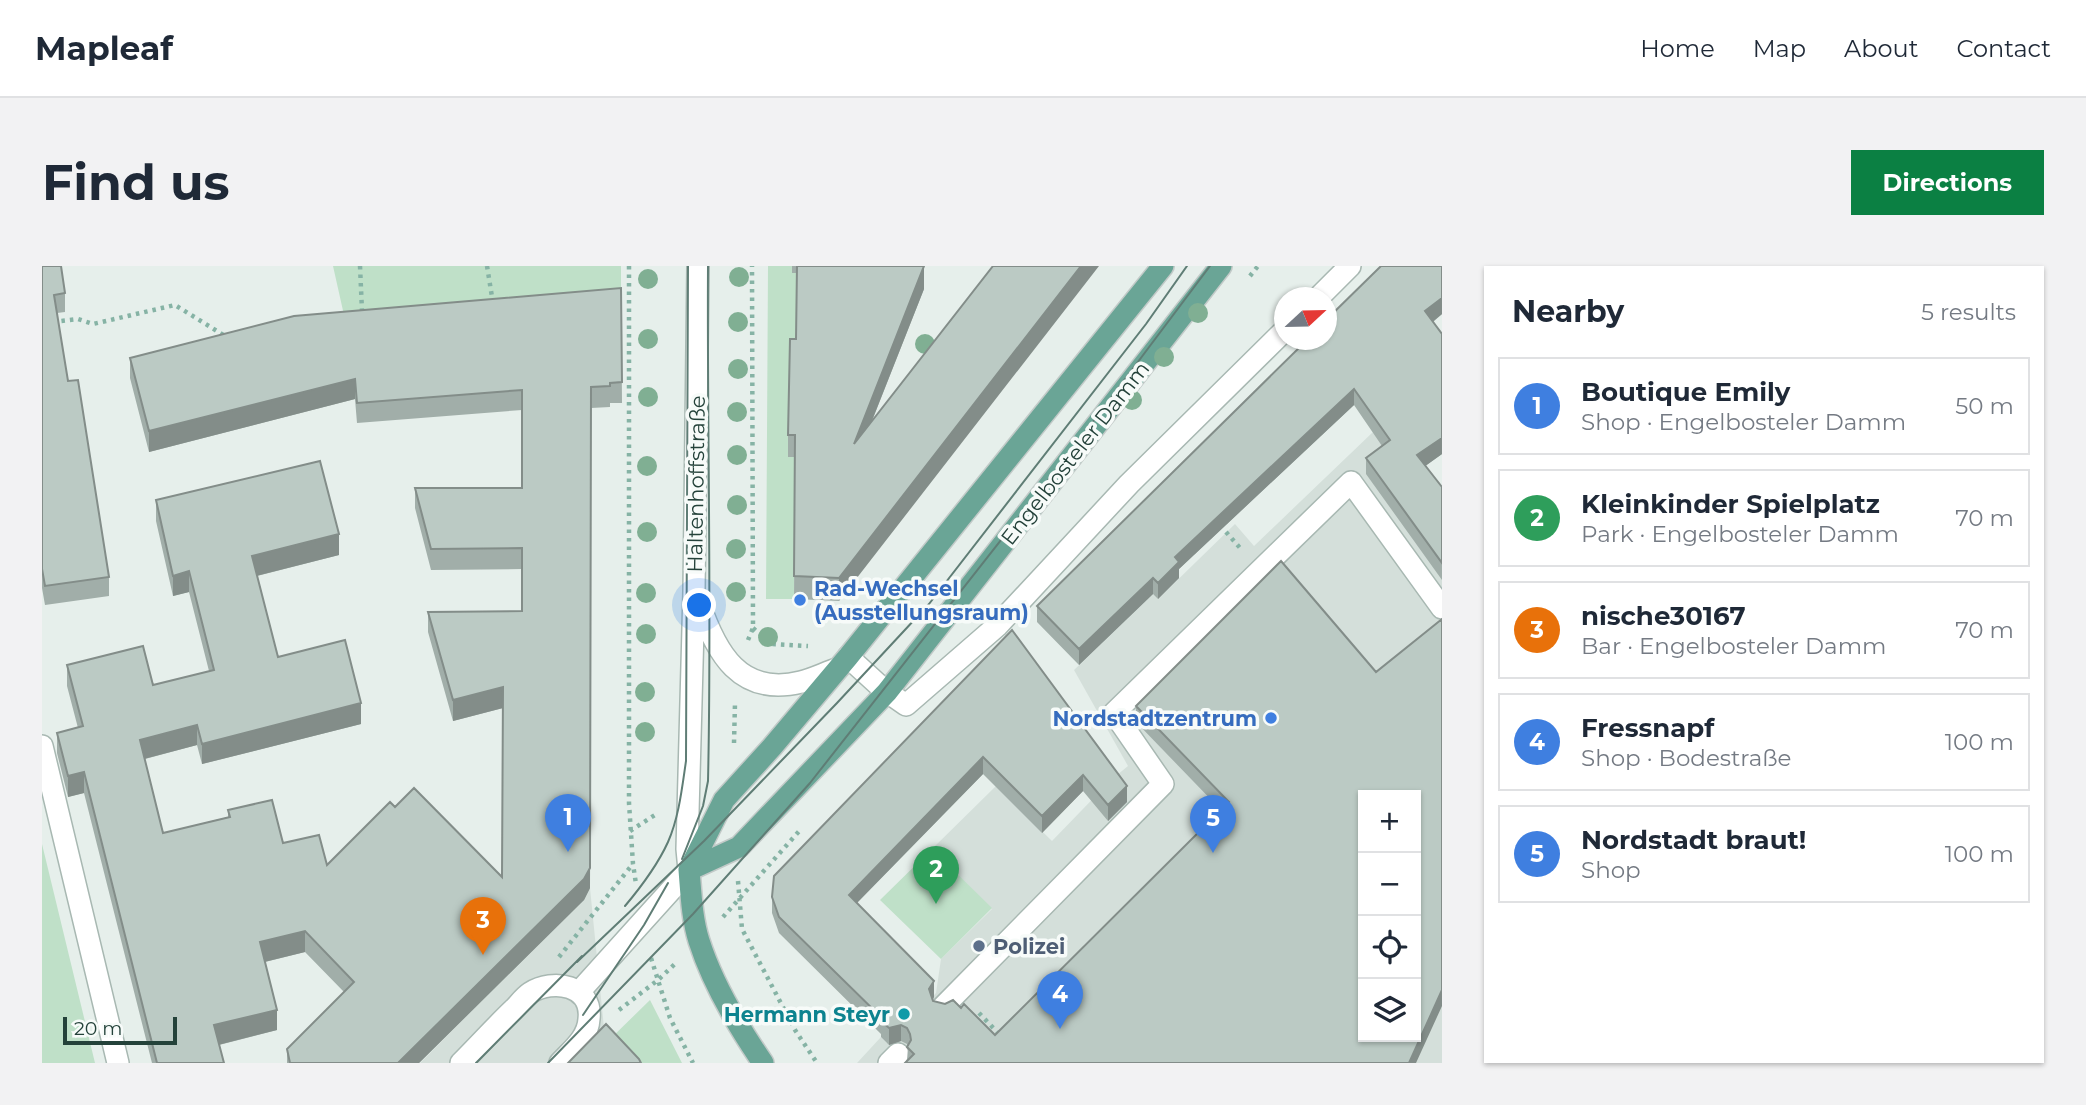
<!DOCTYPE html>
<html lang="en">
<head>
<meta charset="utf-8">
<style>
	:root { --surface:#fff; --page:#f2f2f3; --text:#1f2937; --muted:#747a83; --line:#e0e1e3; --accent:#0b8043 }
	body { margin:0; font-family:Montserrat,sans-serif; background:var(--page); color:var(--text) }
	.controls { position:absolute; right:21px; bottom:21px; display:grid; overflow:hidden; border-radius:0px; box-shadow:0 2px 5px #0004 }
	.controls button { width:63px; height:63px; display:grid; place-items:center; padding:0; border:0; border-bottom:2px solid var(--line); background:var(--surface); color:var(--text); font:35px sans-serif }
	.compass { position:absolute; left:1232px; top:21px; width:63px; height:63px; border-radius:50%; background:var(--surface); box-shadow:0 2px 5px #0004; rotate:68deg }
	.scale { position:absolute; left:21px; bottom:18px; width:114px; box-sizing:border-box; padding-left:7px; border:4px solid #24423a; border-top:0; font-size:19px; line-height:24px; white-space:nowrap; color:#24423a; -webkit-text-stroke:5px #f7fbf9; paint-order:stroke }
	.you { position:absolute; left:658px; top:340px; width:24px; height:24px; margin:-18px; border:5px solid #fff; border-radius:50%; background:#1a73e8; box-shadow:0 0 0 10px #1a73e833 }
	.badge { display:grid; place-items:center; width:46px; height:46px; border-radius:50%; background:var(--accent); color:#fff; font-size:23px; font-weight:700 }
	.pin { position:absolute; translate:-50% -58px; filter:drop-shadow(0 2px 4px #0008) }
	.pin::after { content:''; position:absolute; top:37px; width:24px; height:21px; background:inherit; clip-path:polygon(0 0,100% 0,50% 100%) }
	.list { margin:0; padding:0; list-style:none }
	h2 { display:flex; justify-content:space-between; align-items:center; height:91px; margin:0; padding:0 28px; font-size:30px }
	h2 small { font-size:23px; font-weight:400; color:var(--muted) }
	.list li { display:grid; grid-template-columns:46px 1fr auto; gap:21px; align-items:center; box-sizing:border-box; height:98px; margin:0 14px 14px; padding:0 14px; border:2px solid var(--line); border-radius:0px }
	.list b { display:block; font-size:26px; white-space:nowrap }
	.list p { margin:0; font-size:23px; white-space:nowrap; color:var(--muted) }
	.list em { font-size:23px; font-style:normal; color:var(--muted) }
	.icon { flex:none; width:38px; height:38px; fill:none; stroke:currentColor; stroke-width:2; stroke-linecap:round; stroke-linejoin:round }
	.map { position:relative; flex:none; width:1400px; height:797px; overflow:hidden; border-radius:0px }
	header { display:flex; align-items:center; gap:42px; box-sizing:border-box; height:98px; padding:0 35px; background:var(--surface); border-bottom:2px solid var(--line) }
	header strong { font-size:33px }
	nav { display:flex; gap:38px; margin-inline-start:auto; font-size:24px }
	.intro { display:flex; align-items:center; justify-content:space-between; box-sizing:border-box; height:168px; padding:0 42px }
	h1 { margin:0; font-size:49px }
	.button { padding:18px 32px; border-radius:0px; background:var(--accent); color:#fff; font-size:24px; font-weight:700 }
	main { display:flex; gap:42px; padding:0 42px }
	aside { flex:1; background:var(--surface); border-radius:0px; box-shadow:0 2px 5px #0004 }
	.map>svg:first-child { display:block }
	.built { fill:#d4dfda; fill-rule:evenodd }
	.green { fill:#bfe0c8 }
	.lines { fill:none; stroke-linecap:round; stroke-linejoin:round }
	.minor-casing { stroke:#a8b8b2; stroke-width:24 }
	.major-casing { stroke:#c2cac8; stroke-width:24 }
	.path { stroke:#86b3a5; stroke-width:4.5; stroke-dasharray:3.5 5; stroke-linecap:butt }
	.minor { stroke:#fff; stroke-width:21 }
	.major { stroke:#6aa596; stroke-width:21 }
	.tram { stroke:#5f7d75; stroke-width:2 }
	.tree { fill:#80af93 }
	.wall { fill:#a1aea9 }
	.shaded-wall { fill:#838d89 }
	.building { fill:#bbcac4; stroke:#838d89; stroke-width:2; fill-rule:evenodd }
	.shop-dot { fill:#3f7fe0; stroke:#f7fbf9; stroke-width:2.5 }
	.service-dot { fill:#5c6f8a; stroke:#f7fbf9; stroke-width:2.5 }
	.culture-dot { fill:#0f9aa8; stroke:#f7fbf9; stroke-width:2.5 }
	.labels { text-anchor:middle; dominant-baseline:central; stroke-width:7; stroke-linejoin:round; paint-order:stroke }
	.street-label { font-size:21px; fill:#24423a; stroke:#f7fbf9 }
	.shop-label { font-size:21px; font-weight:bold; fill:#366cbe; stroke:#f7fbf9; text-anchor:start }
	.service-label { font-size:21px; font-weight:bold; fill:#4e5e75; stroke:#f7fbf9; text-anchor:start }
	.culture-label { font-size:21px; font-weight:bold; fill:#0d838f; stroke:#f7fbf9; text-anchor:end }
</style>
</head>
<body>
<header>
<strong>Mapleaf</strong>
<nav><a>Home</a><a>Map</a><a>About</a><a>Contact</a></nav>
</header>
<div class="intro"><h1>Find us</h1><a class="button">Directions</a></div>
<main>
<div class="map">
<svg width="1400" height="797" viewBox="0 0 1400 797">
	<rect width="100%" height="100%" fill="#e6efeb"/>
	<!-- built -->
	<path class="built" d="M1331 166 1400 261V797H815L839 771 845 777 894 727 899 693 950 643 890 583 954 520 1010 575 1069 514 1086 500 1032 404 1111 328 1116 333 1193 258 1212 280ZM1321 529H1374V771H1321Z
		M548 622 564 782 549 797H378L502 672Z"/>
	<!-- green -->
	<path class="green" d="M291 0H579V42L306 67Z
		M726 0H750L756 7 755 96 747 159 746 191H754L752 333H724Z
		M0 578 53 797H0Z
		M890 583 950 642 899 693 838 634Z
		M608 734 640 797H580L563 778Z"/>
	<g class="lines">
		<!-- minor casing -->
		<g class="minor-casing">
			<path id="minor" d="M1276 32 1308 0
				M657 337C674 387 698 431 759 416 771 413 783 407 795 403
				M806 391 841 423 864 439 955 360 1087 218 1242 65
				M0 480 76 797
				M537 726 647 604 645 583 652 325 656 0
				M900 742 1121 518 1072 447 1309 216 1400 342
				M419 797C437 779 454 760 472 743 477 738 482 731 488 727 511 712 551 719 547 753 546 772 530 784 518 797
				M847 797 856 788"/>
		</g>
		<!-- major casing -->
		<g class="major-casing">
			<path id="major" d="M647 604 697 581 845 426 1179 0
				M647 604 682 534 730 481 806 391 1121 0
				M647 604C649 628 650 653 657 675 671 719 695 759 721 797"/>
		</g>
		<!-- path -->
		<path class="path" d="M318 0 320 45
			M445 0 451 37
			M587 0V537L591 598 594 618
			M1208 10 1216 0
			M11 56 36 53 51 58 133 39 183 70
			M1184 266 1199 283
			M711 362 729 378 766 380
			M706 374 711 362 710 0
			M692 477 693 437
			M588 565 616 547
			M696 615 700 663 753 764 775 797
			M681 651 759 563
			M517 691 590 599
			M609 692 628 752 651 797
			M577 744 616 714 635 696
			M937 747 958 769"/>
		<!-- minor -->
		<use href="#minor" class="minor"/>
		<!-- major -->
		<use href="#major" class="major"/>
		<!-- tram -->
		<path class="tram" d="M640 593 661 540 666 515C670 343 665 172 666 0
			M583 640C599 621 616 598 626 576 637 551 640 522 644 495L646 0
			M535 696 662 575 795 437 887 338 1104 58 1145 0
			M541 749 602 659 626 617
			M434 797 540 690
			M506 797 651 648 768 517 1029 185 1168 0"/>
	</g>
	<!-- trees -->
	<g class="tree">
		<circle cx="697" cy="11" r="10"/>
		<circle cx="606" cy="13" r="10"/>
		<circle cx="1156" cy="47" r="10"/>
		<circle cx="696" cy="56" r="10"/>
		<circle cx="606" cy="73" r="10"/>
		<circle cx="883" cy="78" r="10"/>
		<circle cx="1122" cy="91" r="10"/>
		<circle cx="696" cy="103" r="10"/>
		<circle cx="606" cy="131" r="10"/>
		<circle cx="1090" cy="134" r="10"/>
		<circle cx="695" cy="146" r="10"/>
		<circle cx="695" cy="189" r="10"/>
		<circle cx="605" cy="200" r="10"/>
		<circle cx="695" cy="239" r="10"/>
		<circle cx="605" cy="266" r="10"/>
		<circle cx="694" cy="283" r="10"/>
		<circle cx="694" cy="326" r="10"/>
		<circle cx="604" cy="327" r="10"/>
		<circle cx="604" cy="368" r="10"/>
		<circle cx="726" cy="371" r="10"/>
		<circle cx="603" cy="426" r="10"/>
		<circle cx="603" cy="466" r="10"/>
	</g>
	<!-- wall -->
	<path class="wall" d="M0 0 23 27V46L15 47 26 115 67 311V330L3 339 0 322Z
		M750 0H882V23L830 155 797 335 752 333 753 191H746V169L754 73 755 7H750Z
		M1400 0V48L1391 56 1400 188 1383 200 1400 221V314L1324 208V192L1340 180 1312 139 1137 303V312L1116 333 1111 328 1037 399 995 356V340Z
		M579 22 580 137H568V141L549 142 548 622 542 634 377 797H245V783L302 726 263 686 223 696 235 764 177 779 182 797H110L42 527 26 531 15 487V467L36 462 25 420V399L111 419 167 405 147 326 131 330 114 255V234L297 289 215 310 236 391 319 458 160 498 155 479 103 493 121 567 186 551V544L241 577 285 599 353 541 460 611 461 442 411 455 386 366V346L480 345V303L389 304 373 242V222H480V144L315 157 313 133 107 186 88 112V92Z
		M970 364 1085 536 1066 555 1041 525 1000 567 941 508 815 637 892 731 891 734V735L919 742 953 769 1179 544 1094 456V440L1334 406 1400 740 865 795 866 780 865 778 859 775 847 779 839 771V768L737 667 730 647V631Z"/>
	<!-- shaded-wall -->
	<path class="shaded-wall" d="M882 0V23L812 200V178Z
		M1039 0H1057L797 335V312Z
		M1400 17V48L1383 62V45Z
		M313 113V133L107 186V165Z
		M549 121 548 622 542 634 377 797H356L542 613Z
		M1312 123V139L1137 303V312L1116 333V317L1133 291Z
		M1400 172V188L1375 206V189Z
		M297 268V289L210 311V290Z
		M147 305V326L131 330V310Z
		M1111 312V328L1037 399V383Z
		M461 421V442L411 455V434Z
		M319 437V458L160 498V478Z
		M155 459V479L98 494V474Z
		M941 491V508L807 645V629Z
		M42 506V527L26 531V510Z
		M1041 509V525L1000 567V550Z
		M1085 520V536L1066 555V539Z
		M263 665V686L218 697V676Z
		M892 715V731L887 739V723Z
		M1400 724V740L1374 797H1367Z
		M235 744V764L172 780V759Z
		M859 759V775L847 779V762Z"/>
	<!-- building -->
	<path class="building" d="M0 0H19L23 27 12 29 26 115 36 114 67 311 3 320 0 303Z
		M755 0H882L812 178 951 0H1039L797 312 752 310 753 169H746L748 73H754Z
		M1339 0H1400V32L1383 45 1400 68V172L1375 189 1400 221V297L1324 192 1348 174 1312 123 1133 291 1137 296 1116 317 1111 312 1037 383 995 340 1265 74H1284V54Z
		M579 22 580 116 568 117V120L549 121 548 602 542 613 356 797H248L245 783 312 716 263 665 218 676 235 744 172 759 182 797H115L42 506 26 510 15 467 41 460 25 399 101 380 111 419 172 404 147 305 131 310 114 234 278 195 297 268 210 290 236 391 303 374 319 437 160 478 155 459 98 474 121 567 188 551 186 544 230 534 241 577 277 569 285 599 348 536 353 541 372 522 460 611 461 421 411 434 386 346 480 345V282L389 283 373 222H480V124L315 137 313 113 107 165 88 92 252 50Z
		M1239 295 1334 406 1400 353V724L1367 797H863L872 788 865 781 869 774 868 768 865 762 859 759 847 762 839 755 841 753 737 651 730 631 732 610 970 364 1085 520 1066 539 1041 509 1000 550 941 491 807 629 892 715 887 723 891 735 903 738 911 734 919 742 922 738 953 769 1187 536 1094 440ZM1321 529H1374V771H1321Z
		M564 758 597 793 599 797H526Z"/>
	<!-- markers -->
	<g class="shop-dot">
		<circle cx="758" cy="334" r="7"/>
		<circle cx="1229" cy="452" r="7"/>
	</g>
	<circle class="service-dot" cx="937" cy="680" r="7"/>
	<circle class="culture-dot" cx="862" cy="748" r="7"/>
	<g class="labels">
		<!-- street labels -->
		<g class="street-label">
			<text transform="translate(1033 187) rotate(-52)">Engelbosteler Damm</text>
			<text transform="translate(654 218) rotate(-89)">Haltenhoffstraße</text>
		</g>
		<!-- shop labels -->
		<g class="shop-label">
			<text x="772" y="322">Rad-Wechsel<tspan x="772" dy="24">(Ausstellungsraum)</tspan></text>
			<text x="1215" y="452" text-anchor="end">Nordstadtzentrum</text>
		</g>
		<!-- service labels -->
		<g class="service-label">
			<text x="951" y="680">Polizei</text>
		</g>
		<!-- culture labels -->
		<g class="culture-label">
			<text x="848" y="748">Hermann Steyr</text>
		</g>
	</g>
</svg>
<div class="controls">
<button>+</button>
<button>−</button>
<button><svg class="icon" aria-label="locate" viewBox="0 0 24 24"><circle cx="12" cy="12" r="6"/><path d="M12 2v4M12 18v4M2 12h4M18 12h4"/></svg></button>
<button><svg class="icon" aria-label="layers" viewBox="0 0 24 24"><path d="M12 4l9 5-9 5-9-5zM3 14l9 5 9-5"/></svg></button>
</div>
<svg class="compass" viewBox="-18 -18 36 36"><path d="M0-13l5 13h-10z" fill="#e53935"/><path d="M0 13l5-13h-10z" fill="#747a83"/></svg>
<div class="scale">20 m</div>
<div class="you"></div>
<div class="pin badge" style="left:526px;top:586px;background:#3f7fe0">1</div>
<div class="pin badge" style="left:894px;top:638px;background:#2e9e5b">2</div>
<div class="pin badge" style="left:441px;top:689px;background:#e8710a">3</div>
<div class="pin badge" style="left:1018px;top:763px;background:#3f7fe0">4</div>
<div class="pin badge" style="left:1171px;top:587px;background:#3f7fe0">5</div>
</div>
<aside>
<h2>Nearby<small>5 results</small></h2>
<ul class="list">
<li><span class="badge" style="background:#3f7fe0">1</span><div><b>Boutique Emily</b><p>Shop · Engelbosteler Damm</p></div><em>50 m</em></li>
<li><span class="badge" style="background:#2e9e5b">2</span><div><b>Kleinkinder Spielplatz</b><p>Park · Engelbosteler Damm</p></div><em>70 m</em></li>
<li><span class="badge" style="background:#e8710a">3</span><div><b>nische30167</b><p>Bar · Engelbosteler Damm</p></div><em>70 m</em></li>
<li><span class="badge" style="background:#3f7fe0">4</span><div><b>Fressnapf</b><p>Shop · Bodestraße</p></div><em>100 m</em></li>
<li><span class="badge" style="background:#3f7fe0">5</span><div><b>Nordstadt braut!</b><p>Shop</p></div><em>100 m</em></li>
</ul>
</aside>
</main>
</body>
</html>
